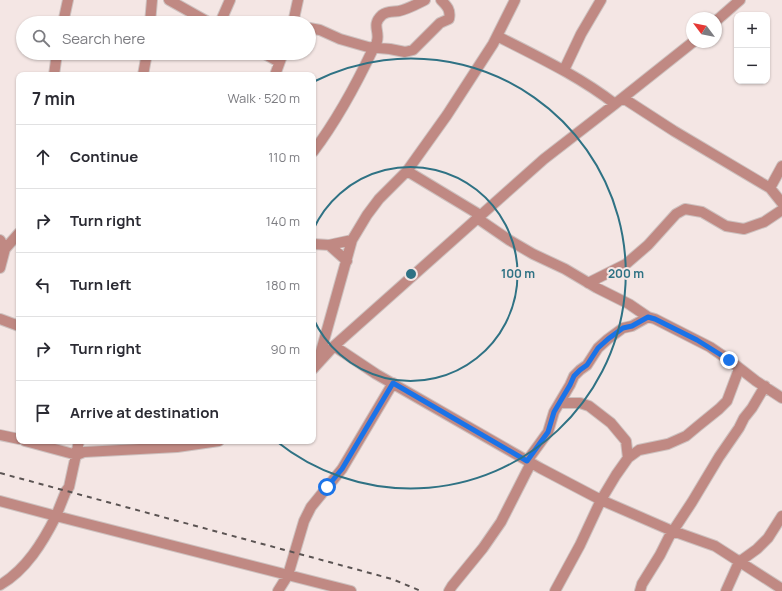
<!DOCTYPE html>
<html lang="en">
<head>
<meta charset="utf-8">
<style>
	:root { --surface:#fff; --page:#f2f2f3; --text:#2b2b33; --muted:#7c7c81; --line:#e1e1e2 }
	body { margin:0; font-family:Manrope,sans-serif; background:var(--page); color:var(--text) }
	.controls { position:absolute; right:12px; top:12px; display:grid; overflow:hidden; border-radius:8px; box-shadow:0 1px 3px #0004 }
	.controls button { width:36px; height:36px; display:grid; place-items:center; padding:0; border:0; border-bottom:1px solid var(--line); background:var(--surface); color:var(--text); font:20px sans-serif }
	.compass { position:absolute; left:686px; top:12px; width:36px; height:36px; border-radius:50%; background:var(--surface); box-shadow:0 1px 3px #0004; rotate:302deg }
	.stop { position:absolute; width:12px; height:12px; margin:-9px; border:3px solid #1a73e8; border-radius:50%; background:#fff }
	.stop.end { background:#1a73e8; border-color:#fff; box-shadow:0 1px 4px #0008 }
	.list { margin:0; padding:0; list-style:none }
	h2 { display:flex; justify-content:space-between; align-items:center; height:52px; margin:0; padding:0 16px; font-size:17px }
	h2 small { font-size:13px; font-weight:400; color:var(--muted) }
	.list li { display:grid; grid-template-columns:26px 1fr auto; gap:12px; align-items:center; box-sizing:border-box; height:64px; padding:0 16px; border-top:1px solid var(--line) }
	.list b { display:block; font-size:15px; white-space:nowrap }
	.list em { font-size:13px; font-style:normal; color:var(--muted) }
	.icon { flex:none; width:22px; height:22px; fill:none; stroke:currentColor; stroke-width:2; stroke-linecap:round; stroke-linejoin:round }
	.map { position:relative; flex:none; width:782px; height:591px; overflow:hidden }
	.search { position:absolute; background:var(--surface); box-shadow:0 1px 3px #0004; left:16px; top:16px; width:300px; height:44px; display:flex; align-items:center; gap:10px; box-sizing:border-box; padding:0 14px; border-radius:22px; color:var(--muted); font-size:15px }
	.panel { position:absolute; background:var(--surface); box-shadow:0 1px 3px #0004; left:16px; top:72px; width:300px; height:372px; border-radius:8px }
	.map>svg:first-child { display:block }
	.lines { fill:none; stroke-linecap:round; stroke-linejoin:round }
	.minor-casing { stroke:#cdc1bf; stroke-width:12 }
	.minor { stroke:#c08983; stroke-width:10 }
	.rail { stroke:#5b5453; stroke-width:2; stroke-dasharray:5 5; stroke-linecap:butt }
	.route { stroke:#1a73e8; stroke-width:5 }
	.ring { fill:none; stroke:#2f7284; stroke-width:2 }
	.centre { fill:#2f7284; stroke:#f4e6e4; stroke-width:2 }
	.ring-label { font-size:12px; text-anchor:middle; font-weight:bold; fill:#2f7284; stroke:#f4e6e4; stroke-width:4; stroke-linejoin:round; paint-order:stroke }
</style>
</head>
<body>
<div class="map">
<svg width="782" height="591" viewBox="0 0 782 591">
	<rect width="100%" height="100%" fill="#f4e6e4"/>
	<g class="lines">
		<!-- minor casing -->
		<g class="minor-casing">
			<path id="minor" d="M169 0 210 23
				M716 21 740 0
				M63 23 68 0
				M150 23 152 0
				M220 23 230 0
				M293 23 298 0
				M309 28 320 30 340 39 368 47 390 49 405 52 413 50 440 23 449 19C451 10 447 6 441 0
				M497 36C538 57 579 76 615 104
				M263 53 279 62
				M564 70 581 34 601 0
				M54 75 57 53
				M143 75 147 53
				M275 75 283 53
				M623 98 674 131 770 188 782 203
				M313 152C337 120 356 85 373 49 375 46 377 43 377 41 380 31 371 25 382 15 387 11 393 12 399 11 408 9 417 4 425 0
				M407 171 480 215
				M770 188 782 166
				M477 218 509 240 533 254 565 269 597 288 629 304 648 317 655 319 710 347 729 360 756 381 782 398
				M0 240 5 249 0 268
				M313 244 329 245 352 240
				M329 245 347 261
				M5 249 19 233
				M588 283 626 264 648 245 676 214 685 209 702 212 726 226 744 229 764 222 782 210
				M0 319 19 326
				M334 346 376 374 540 468 601 500 670 530 715 546 782 589
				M318 362 352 240 367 215 379 199 407 171 447 115 493 44 515 0
				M313 369 334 346 544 159 615 104 693 42
				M560 403H580L589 406 611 423 626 441 628 458
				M0 435 19 439
				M25 441 77 455 84 452 177 447 219 441
				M527 461 548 432 554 412 570 385 574 376 580 370 587 365 598 348 608 339 623 328 632 326 648 317
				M0 501 56 516 66 491 69 487 79 441
				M0 585C26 570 43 542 56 516L351 591
				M278 591 288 575 304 521 311 507 342 469 393 383
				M449 591 452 586 483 548 501 522 531 463
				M555 591 580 545 601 500 616 475 628 458 639 450 668 444 686 436 698 426 719 409 727 401 739 369
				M640 591 642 584 660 555 669 537 692 502 719 457 739 428 744 418 752 408 765 386
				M726 591 739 562 757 549 768 538 782 516"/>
		</g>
		<!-- minor -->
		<use href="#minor" class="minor"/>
		<!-- rail -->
		<path class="rail" d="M0 473 392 579 421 591"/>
	</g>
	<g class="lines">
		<!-- route -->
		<path class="route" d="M327 487 342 469 393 383 527 461 548 432 554 412 570 385 574 376 580 370 587 365 598 348 608 339 623 328 632 326 648 317 655 319 697 340 729 360"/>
	</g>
	<!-- distance rings -->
	<g class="ring">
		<path d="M313 230A107 107 0 1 1 313 318"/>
		<path d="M313 82A215 215 0 1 1 276 441"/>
	</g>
	<circle cx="411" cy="274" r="6" class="centre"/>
	<g class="ring-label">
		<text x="518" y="278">100 m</text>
		<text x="626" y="278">200 m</text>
	</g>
</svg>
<div class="controls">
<button>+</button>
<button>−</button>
</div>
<svg class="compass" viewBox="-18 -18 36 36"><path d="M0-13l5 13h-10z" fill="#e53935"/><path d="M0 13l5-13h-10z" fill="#7c7c81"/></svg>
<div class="stop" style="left:327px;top:487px"></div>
<div class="stop end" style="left:729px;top:360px"></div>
<div class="search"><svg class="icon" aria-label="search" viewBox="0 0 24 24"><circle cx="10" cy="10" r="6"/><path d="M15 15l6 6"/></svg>Search here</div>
<section class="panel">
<h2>7 min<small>Walk · 520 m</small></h2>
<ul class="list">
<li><svg class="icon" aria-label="ahead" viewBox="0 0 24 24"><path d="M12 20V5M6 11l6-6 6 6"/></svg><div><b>Continue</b></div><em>110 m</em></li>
<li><svg class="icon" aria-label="right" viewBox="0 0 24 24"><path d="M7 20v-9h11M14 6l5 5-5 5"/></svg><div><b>Turn right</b></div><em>140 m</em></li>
<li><svg class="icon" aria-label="left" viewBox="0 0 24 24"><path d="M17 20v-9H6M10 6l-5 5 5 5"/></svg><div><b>Turn left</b></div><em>180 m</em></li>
<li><svg class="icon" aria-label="right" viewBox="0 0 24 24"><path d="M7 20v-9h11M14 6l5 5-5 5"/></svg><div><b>Turn right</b></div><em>90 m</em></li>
<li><svg class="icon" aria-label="arrive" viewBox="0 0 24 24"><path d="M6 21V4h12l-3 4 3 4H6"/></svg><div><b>Arrive at destination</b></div></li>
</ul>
</section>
</div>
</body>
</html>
